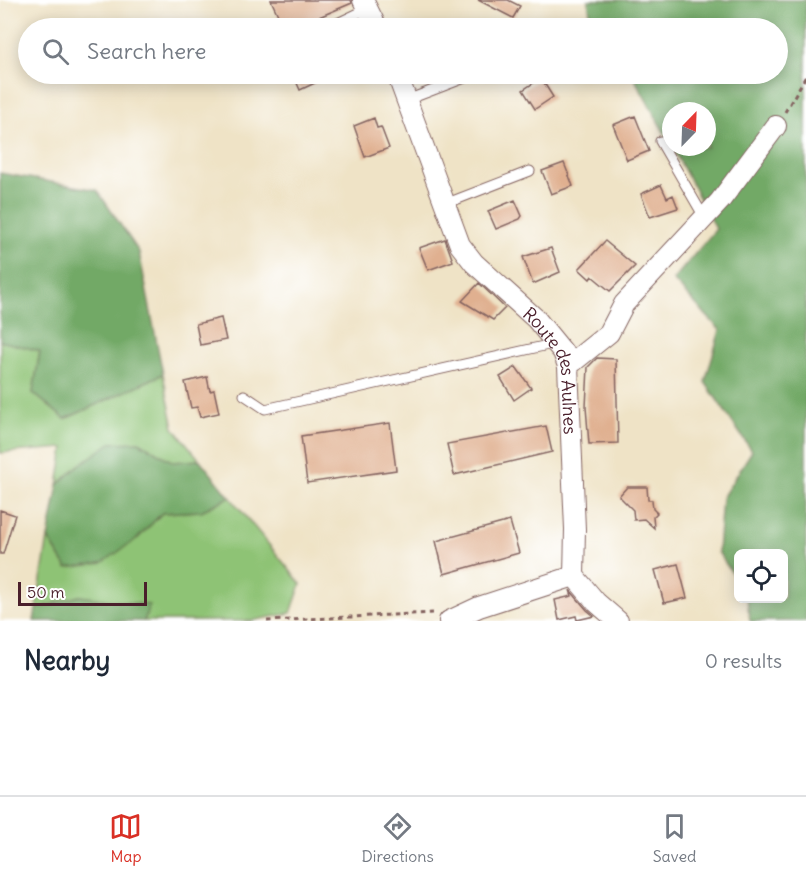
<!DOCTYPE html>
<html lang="en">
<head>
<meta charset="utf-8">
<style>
	:root { --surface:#fff; --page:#f6f6f7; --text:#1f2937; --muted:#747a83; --line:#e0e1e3; --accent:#d93025 }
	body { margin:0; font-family:Delius,sans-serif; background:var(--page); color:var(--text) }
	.controls { position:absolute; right:18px; bottom:18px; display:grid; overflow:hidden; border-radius:9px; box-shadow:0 3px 15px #0003 }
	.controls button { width:54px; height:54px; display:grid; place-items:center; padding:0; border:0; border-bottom:2px solid var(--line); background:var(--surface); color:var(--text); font:30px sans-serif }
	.compass { position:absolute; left:662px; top:102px; width:54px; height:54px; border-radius:50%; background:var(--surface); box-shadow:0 3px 15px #0003; rotate:23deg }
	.scale { position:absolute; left:18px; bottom:15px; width:129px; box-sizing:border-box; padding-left:6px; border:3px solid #4a1f2b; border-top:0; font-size:16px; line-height:21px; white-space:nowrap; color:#4a1f2b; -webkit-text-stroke:4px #fff; paint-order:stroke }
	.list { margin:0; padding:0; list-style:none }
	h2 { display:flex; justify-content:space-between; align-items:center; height:78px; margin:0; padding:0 24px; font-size:26px }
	h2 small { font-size:20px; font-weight:400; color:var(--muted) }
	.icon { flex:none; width:33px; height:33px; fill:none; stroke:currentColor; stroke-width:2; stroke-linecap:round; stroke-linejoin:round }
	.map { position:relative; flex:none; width:806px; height:621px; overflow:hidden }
	.search { position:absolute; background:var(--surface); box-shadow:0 3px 15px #0003; left:18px; right:18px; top:18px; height:66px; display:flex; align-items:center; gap:15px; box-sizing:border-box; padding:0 21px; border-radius:33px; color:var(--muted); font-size:22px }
	.sheet { height:174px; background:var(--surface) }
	nav { display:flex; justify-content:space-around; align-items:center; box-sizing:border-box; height:84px; border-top:2px solid var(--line); background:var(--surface); font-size:16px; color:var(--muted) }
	nav a { display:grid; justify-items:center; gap:3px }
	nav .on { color:var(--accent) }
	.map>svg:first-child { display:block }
	.green { fill:#8ec375; stroke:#6c7150; stroke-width:1.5 }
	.forest { fill:#72a966; stroke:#5e6448; stroke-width:1.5 }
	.building { fill:#e0b090 }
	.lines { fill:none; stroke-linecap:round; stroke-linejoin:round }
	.lane-casing { stroke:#846461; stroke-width:11 }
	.street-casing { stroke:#846461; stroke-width:22 }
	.path { stroke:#846461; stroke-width:3; stroke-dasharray:4.5 4.5; stroke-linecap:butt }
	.lane { stroke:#fff; stroke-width:9 }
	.street { stroke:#fff; stroke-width:20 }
	.labels { text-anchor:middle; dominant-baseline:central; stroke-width:5; stroke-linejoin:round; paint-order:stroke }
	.street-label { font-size:18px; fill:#4a1f2b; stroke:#fff }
</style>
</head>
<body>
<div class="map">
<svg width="806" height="621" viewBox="0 0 806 621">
	<rect width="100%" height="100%" fill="#fff"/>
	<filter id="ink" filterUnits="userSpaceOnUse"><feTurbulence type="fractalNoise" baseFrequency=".0167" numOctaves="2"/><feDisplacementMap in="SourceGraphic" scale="12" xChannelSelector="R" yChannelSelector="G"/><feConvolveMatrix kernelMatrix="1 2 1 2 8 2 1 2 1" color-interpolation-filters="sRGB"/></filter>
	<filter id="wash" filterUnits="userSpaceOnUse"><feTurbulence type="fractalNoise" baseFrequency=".008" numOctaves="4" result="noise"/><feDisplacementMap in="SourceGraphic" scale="24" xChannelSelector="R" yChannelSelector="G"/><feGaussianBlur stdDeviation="1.35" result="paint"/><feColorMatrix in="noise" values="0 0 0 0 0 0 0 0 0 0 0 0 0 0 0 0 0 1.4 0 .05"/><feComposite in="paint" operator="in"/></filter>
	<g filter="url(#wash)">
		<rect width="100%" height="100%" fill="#efe3c6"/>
		<!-- green -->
		<path class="green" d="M0 341 40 350 33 393 65 419 163 374 174 428 200 460 173 462 139 442 79 465 58 485 64 448 0 453Z
			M230 497 301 584 291 613 251 621H144L149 606 79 596 36 609 48 538 67 568 138 538 162 513 201 511Z"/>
		<!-- forest -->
		<path class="forest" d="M588 0H806V621H750L747 599 784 598V554H738V582L718 552 722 498 752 451 705 382 720 330 673 280 716 229 672 147H707V111H671V145L632 74H778V28H592Z
			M0 173 97 190 139 252 163 374 65 419 33 393 40 351 0 341Z
			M139 442 173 462 200 460 230 497 201 511 162 513 138 538 102 563 67 568 48 538 58 485 79 465 111 443Z
			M79 596 150 605 144 621H34L36 609Z"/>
		<g id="blocks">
			<!-- building -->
			<path class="building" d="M271 0H351L352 3 312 20 313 23 300 28H284Z
				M478 0H508L520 6 513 18Z
				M293 74H334L300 90Z
				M541 78 553 97 535 109 523 90Z
				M635 116 649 151 627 160 613 125Z
				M374 118 377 128 381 127 389 148 365 157 354 126Z
				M564 163 573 186 551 194 542 171Z
				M661 185 667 198 673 195 678 208 650 217 641 194Z
				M515 200 522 216 520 219 496 229 488 211Z
				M445 239 453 261 428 270 419 248Z
				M605 241 635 266 610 291 592 276 590 279 579 269Z
				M551 248 560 272 533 284 523 257Z
				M479 283 505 308 493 320 462 301Z
				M221 318 226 340 200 345 196 324Z
				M597 358 616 359 618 443 589 444 586 407 588 367Z
				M516 367 531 388 514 400 500 377Z
				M207 377 210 391 214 390 219 413 200 417 197 407 191 408 185 382Z
				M390 423 396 470 307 483 301 436Z
				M546 426 552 452 454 475 447 444Z
				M627 487H647L648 500H652L653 509 657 513 653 517 654 528 644 519 634 520 633 510 619 496Z
				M0 510 15 515 3 554H0Z
				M510 521 519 553 444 574 436 541Z
				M678 564 687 598 664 603 655 570Z
				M570 590 587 610 594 616 577 620 576 616 559 620 555 600 572 596Z"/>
		</g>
	</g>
	<g filter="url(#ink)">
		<use href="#blocks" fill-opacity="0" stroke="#846461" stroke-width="1.5"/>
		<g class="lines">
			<!-- lane casing -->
			<g class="lane-casing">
				<path id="lane" d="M327 28 367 9
					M407 100 475 74
					M660 141 704 217
					M445 204 530 171
					M244 395 265 409 557 343"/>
			</g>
			<!-- street casing -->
			<g class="street-casing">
				<g id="street">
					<path d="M363 0 377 28"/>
					<path id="s1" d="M397 74 460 245 474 263 536 319 563 352 568 366 575 529 574 576 479 607 449 621"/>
					<path d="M568 366 609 333 624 304 720 201 776 126"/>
					<path d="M574 576 596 602 618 621"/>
				</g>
			</g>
			<!-- path -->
			<path class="path" d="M785 112 806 76
				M267 621 433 613"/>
			<!-- lane -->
			<use href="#lane" class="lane"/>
			<!-- street -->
			<use href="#street" class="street"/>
		</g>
	</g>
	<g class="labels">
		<!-- street labels -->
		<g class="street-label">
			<text stroke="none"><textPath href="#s1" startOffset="345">Route des Aulnes</textPath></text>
		</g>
	</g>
</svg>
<div class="controls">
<button><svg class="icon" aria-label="locate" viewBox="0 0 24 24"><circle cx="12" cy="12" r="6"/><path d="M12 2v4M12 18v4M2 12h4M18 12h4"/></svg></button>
</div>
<svg class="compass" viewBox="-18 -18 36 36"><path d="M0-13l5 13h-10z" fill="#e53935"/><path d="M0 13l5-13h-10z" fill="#747a83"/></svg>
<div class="scale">50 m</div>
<div class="search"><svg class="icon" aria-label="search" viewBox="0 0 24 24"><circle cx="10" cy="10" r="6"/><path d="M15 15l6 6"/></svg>Search here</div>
</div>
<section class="sheet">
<h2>Nearby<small>0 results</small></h2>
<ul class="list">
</ul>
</section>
<nav>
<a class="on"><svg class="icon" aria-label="map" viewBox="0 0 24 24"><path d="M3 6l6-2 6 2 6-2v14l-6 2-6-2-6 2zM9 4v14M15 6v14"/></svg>Map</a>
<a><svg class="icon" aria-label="directions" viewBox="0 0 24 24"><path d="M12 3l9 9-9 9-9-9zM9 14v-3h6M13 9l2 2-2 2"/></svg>Directions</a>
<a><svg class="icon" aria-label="saved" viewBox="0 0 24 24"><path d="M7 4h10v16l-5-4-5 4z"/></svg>Saved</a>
</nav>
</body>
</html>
